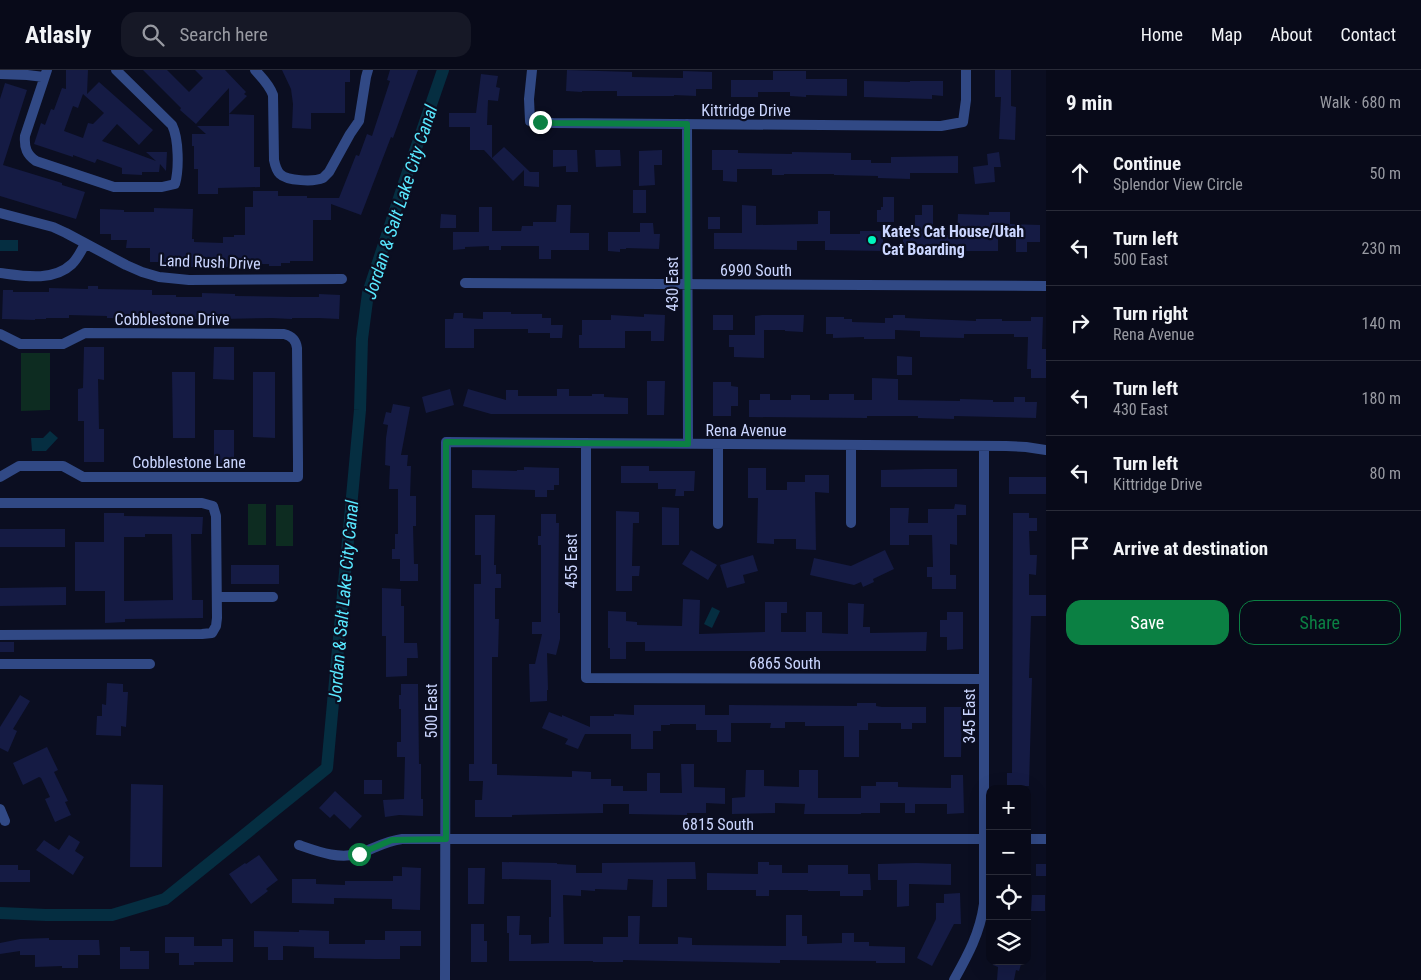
<!DOCTYPE html>
<html lang="en">
<head>
<meta charset="utf-8">
<style>
	:root { --surface:#080a19; --page:#161826; --text:#f1f3f6; --muted:#989aa2; --line:#292b38; --accent:#0b8043 }
	body { margin:0; font-family:"Roboto Condensed",sans-serif; background:var(--page); color:var(--text) }
	.controls { position:absolute; right:15px; bottom:15px; display:grid; overflow:hidden; border-radius:10px; box-shadow:0 5px 20px #0002 }
	.controls button { width:45px; height:45px; display:grid; place-items:center; padding:0; border:0; border-bottom:1px solid var(--line); background:var(--surface); color:var(--text); font:25px sans-serif }
	.stop { position:absolute; width:15px; height:15px; margin:-11px; border:4px solid #0b8043; border-radius:50%; background:#fff }
	.stop.end { background:#0b8043; border-color:#fff; box-shadow:0 1px 5px #0008 }
	.list { margin:0; padding:0; list-style:none }
	h2 { display:flex; justify-content:space-between; align-items:center; height:65px; margin:0; padding:0 20px; font-size:21px }
	h2 small { font-size:16px; font-weight:400; color:var(--muted) }
	.list li { display:grid; grid-template-columns:32px 1fr auto; gap:15px; align-items:center; box-sizing:border-box; height:75px; padding:0 20px; border-top:1px solid var(--line) }
	.list b { display:block; font-size:19px; white-space:nowrap }
	.list p { margin:0; font-size:16px; white-space:nowrap; color:var(--muted) }
	.list em { font-size:16px; font-style:normal; color:var(--muted) }
	.actions { display:flex; gap:10px; padding:15px 20px }
	.actions a { flex:1; padding:11px 0; border:1px solid var(--accent); border-radius:15px; text-align:center; font-size:18px; color:var(--accent) }
	.actions .main { background:var(--accent); color:#fff }
	.icon { flex:none; width:28px; height:28px; fill:none; stroke:currentColor; stroke-width:2; stroke-linecap:round; stroke-linejoin:round }
	.map { position:relative; flex:none; width:1046px; height:910px; overflow:hidden }
	header { display:flex; align-items:center; gap:30px; box-sizing:border-box; height:70px; padding:0 25px; background:var(--surface); border-bottom:1px solid var(--line) }
	header strong { font-size:24px }
	nav { display:flex; gap:28px; margin-inline-start:auto; font-size:18px }
	.search { width:350px; height:45px; background:var(--page); display:flex; align-items:center; gap:12px; box-sizing:border-box; padding:0 18px; border-radius:15px; color:var(--muted); font-size:19px }
	main { display:flex }
	aside { flex:1; background:var(--surface) }
	.map>svg:first-child { display:block }
	.park { fill:#0d2c21 }
	.water { fill:#052e41 }
	.lines { fill:none; stroke-linecap:round; stroke-linejoin:round }
	.canal { stroke:#052e41; stroke-width:12 }
	.building { fill:#151b44; fill-rule:evenodd }
	.minor { stroke:#314985; stroke-width:10 }
	.route { stroke:#0b8043; stroke-width:6 }
	.poi-dot { fill:#00f6be; stroke:#0b0e21; stroke-width:2 }
	.labels { text-anchor:middle; dominant-baseline:central; stroke-width:4.5; stroke-linejoin:round; paint-order:stroke }
	.street-label { font-size:16px; fill:#cbd6ff; stroke:#0b0e21 }
	.poi-label { font-size:16px; font-weight:bold; fill:#cbd6ff; stroke:#0b0e21; text-anchor:start }
	.water-label { font-size:18px; font-style:italic; fill:#59e8ff; stroke:#0b0e21 }
</style>
</head>
<body>
<header>
<strong>Atlasly</strong>
<div class="search"><svg class="icon" aria-label="search" viewBox="0 0 24 24"><circle cx="10" cy="10" r="6"/><path d="M15 15l6 6"/></svg>Search here</div>
<nav><a>Home</a><a>Map</a><a>About</a><a>Contact</a></nav>
</header>
<main>
<div class="map">
<svg width="1046" height="910" viewBox="0 0 1046 910">
	<rect width="100%" height="100%" fill="#0b0e21"/>
	<!-- park -->
	<path class="park" d="M21 283H50V340L21 341Z
		M248 434H266V475H248Z
		M276 435H293V476H276Z"/>
	<!-- water -->
	<path class="water" d="M0 170H18V181H0Z
		M50 361 58 368 46 381H32L31 368H43Z
		M712 537 720 541 712 558 704 554Z"/>
	<g class="lines">
		<!-- canal -->
		<path class="canal" d="M0 843 46 845H112L165 829 327 698 360 340 362 269 368 223 404 113 443 0"/>
	</g>
	<!-- building -->
	<path class="building" d="M66 0H88L87 24 99 12 153 60 139 75 117 54 102 71 156 91 146 82H167L166 101 160 94 159 102H142V105L122 104V98L97 89 95 93 73 85V87L34 74 41 53 45 55 51 39 54 40 62 18 66 19ZM83 24 104 43 93 54 88 53 83 68 64 61 73 36 78 38Z
		M143 0H167L189 22 203 8 195 0H225L246 22 244 24 247 26 229 44V18L196 54 180 40 181 38Z
		M282 0H350V12H345V43H311V59L292 58 293 34 291 19Z
		M390 0H418L393 68 391 67 361 145 331 134V150H313V191H290V193H281V196H269V194H243V197H174V192H150V178H126L127 170H111V164H100V139L124 140V142H154V138L193 139 192 169H194V172L223 173V167H234V165H245V137H253V121H278V126H307V128H339L356 85 359 86 367 64 372 66 390 11 387 10Z
		M567 0 632 2V7L683 8V1L712 2V19H696V26L674 25V26H617V21H582V22L566 21Z
		M995 0H1011V36L1016 37 1015 70 999 69 1001 27H995Z
		M773 1H806V9H847V26L806 25V27L790 26V22H758V27H731V10H773Z
		M481 4 498 6 496 17 500 18 498 31 488 30 487 55H492V88L504 77 530 102H539V117L524 116V100L513 111 484 80H470V57H449V43H476Z
		M864 11 910 12V11H943V26L932 25V29L864 27Z
		M5 13 27 20 3 95 62 113V115L85 122 76 149 0 126V29Z
		M229 44 254 45V97H260V117L218 118V124H198V99H194V76H192V64H206L197 56H229Z
		M553 80H577L578 102H566V96L553 97Z
		M595 80H620L621 96 596 97Z
		M662 80V95H654L655 115 639 116V81Z
		M712 80H738V83L792 84V82L851 83V90H871V93H891V87L958 86V103H910V109L878 108V106L834 105V104H784V105H772V99H737V112L723 111V100H712Z
		M999 82 1001 97H994L995 112 975 114 973 97 988 95 987 84Z
		M633 120H646V143H633Z
		M883 127H894V152H877V140H881V137H883Z
		M557 135H571L570 163H589V180H551V189H539V176H501V180H489V176L465 177V179L453 180V162H479V137H492V161H521L522 156H533V152H556Z
		M742 135 756 136V155L818 154V141H830V164H860V161H883V181L825 180V171H797V180L714 179V163H742Z
		M922 135H933V165H957L958 144 989 145V142H1010V154L1040 155V172H1027V182H1016V165L998 164V181H925L922 182V186H913V182H910V179L903 180V164H915V145H922Z
		M441 144 456 145V158H440Z
		M708 147H720V159H708Z
		M640 153H653L654 164H660L659 179 626 178V179H620V182L608 181V162H640Z
		M88 216H98V219L152 220V225H176V227H202V223L235 224V226L292 227H319V224L340 225 339 249 319 248H292V249L272 248 222 249H155L107 248V246L69 245V248H46V249H35V250L2 249 3 220H13V222H49V218L88 219Z
		M483 242H511V244H542V248H551V255H563L562 268H550V263H528V259H474V278H445V249H453L454 243H463V248L483 249Z
		M644 244 665 245 664 271H651V261H625V278H579V265H582V250H611V245L644 247Z
		M713 245H733V260H713Z
		M762 245H804L803 262 785 261V260H764V288L734 287V277H729V265H755V246Z
		M893 245H905V248L976 251V249H1002V251H1031V247H1043L1042 279H1046V308H1031V299H1027L1028 267H1014V264H964V268L920 267V261L895 260V269H864V267L833 268V264H826V247H844V249H852V252L885 253V248H893Z
		M84 277H104V310L98 309 99 359H104V392H84V351H78V319L83 318Z
		M214 277H234V310L213 309Z
		M897 286 912 287V305H897Z
		M172 302H195V368H173Z
		M253 302H275V368L253 367Z
		M872 308 898 309V330L960 331V329L993 330V332H1014V327H1025V332H1037L1036 348 954 346V349L918 348V346H867V348L749 347V330H760V324H770V330H791V325H810V330H829V324H854V330H872Z
		M647 311H665L664 345H647Z
		M713 312H731V316L738 317V336H731V346H713Z
		M450 319 454 335 426 343 422 327Z
		M468 319 506 330V320H518V326H557V319H569V326H592V324H604V327L628 328V344H491L463 336Z
		M393 334 410 337 401 385H408L407 396H411L410 426H416V456H413L414 494H418V511H400V489H392V479H395V464H398V419H389L390 396 385 395 386 368 388 355 383 354 386 342 391 343Z
		M214 360H234V393H214Z
		M621 396H649V401H695L694 421H684V426H675L676 419H658V413H621Z
		M524 397 559 398V415H554V420H547V427H535V420L472 418V400L517 401V400H524Z
		M748 398H766V420H787V412H805V405H829V423L815 422 816 480 796 479V469H774V474L757 473 758 428H748Z
		M924 399H957V417H881V400Z
		M1009 407H1046V424H1009Z
		M955 434 966 435V445H957V475L950 474V505H956V519H932V507H927V497H933L932 465H909V475H890V438H909L908 453H928V439H954Z
		M662 437 679 438V475H662Z
		M616 441 639 442V453H633L632 496H640L639 506H632V521H616Z
		M104 443H124V446L203 447 202 464H191L192 530H203V548L125 549V552L105 553V521H75V472H104ZM145 464H172L173 530 124 531V467H145Z
		M1013 443H1029V448H1037V461H1029L1030 485H1037L1036 505 1029 504V525H1046V546H1031L1029 608H1032L1029 716H1024V719H1007V703H1012Z
		M541 444H556V453H559L558 543H560V569L556 585 547 583 548 620H547V631L530 632 529 594H535L542 564H532V552H541V475H538V466H541Z
		M475 445H495L494 495H496V504H501V518H495V549H499L498 587H492V694H497V705L572 707V701L591 702V709H611V716H623V721H647V703H660V723H682L681 694H694V717L725 718V734L706 733V743H687V745L629 744V734H603V743L512 745V747H475V730H482L483 711H469V694H474V514H481V485H475Z
		M0 459H65V477H0Z
		M691 480 717 495 708 510 682 494Z
		M885 480 894 499 873 509 874 512 863 517 861 512 854 515 810 505 814 488 851 496Z
		M753 485 758 501 743 505 745 513 727 518 720 495Z
		M231 495H279V514H231Z
		M66 517V535L0 536V518Z
		M382 518 401 519V536H404V573H417L418 588H407V606L386 607V566H382Z
		M683 529 700 530 699 564 765 562V532H787V543H781V562H806V542H822V563L848 564V533L864 534 863 557H870V563L927 562 926 581H645V572H626V589H610V578H608V541L626 542V551L637 552V555L682 556Z
		M947 542H963V579L947 580V567H940V550H947Z
		M0 572H14V582H0Z
		M107 613 123 614V622H128L126 657 121 656V666L96 665 97 646H102V634L106 635Z
		M401 614H418L419 694H421V729H423V746L399 745 385 747 383 730 404 729 405 687H397V672H401V639H399V625H401Z
		M20 625 30 631 13 659 17 661 8 682 0 678V657Z
		M857 633H876V636L882 637H926V653H912V659H901V653H868V660H859V687H844V656H805V652H785V658H770L771 653H731V672H717V660H696V654H670V655H661V661H653V679H631V664H585L578 679 565 674 568 669 542 658 549 642 562 647V645L590 657V646H614V644L634 645V635H705V645H729V635L857 636Z
		M944 637H962L961 687H944Z
		M47 677 58 700 54 702 68 731 65 732 71 745 55 752 45 729 50 727 41 708 39 707 23 715 13 693Z
		M746 700H764V716L799 717V700H818V728H861V716H876V712H898V717L951 718V705H963L964 743 947 744V734H915V743H905V733H880V743H861V744H804L805 734 775 733V743L732 744V728L745 727Z
		M364 710H382V724H364Z
		M131 714 163 715 162 797H130Z
		M335 721 362 746 350 759 334 744 330 748 319 738Z
		M69 765 80 772 75 781 84 787 73 805 36 780 44 770 59 780Z
		M259 785 278 810 266 819 268 821 251 834 229 804 245 793 246 794Z
		M502 792 557 793V794L576 795V803H602V793L695 792 696 809H667V837H652L653 810 628 809 627 820 595 819V821L581 820V826L563 825 564 874H603V867H628V846H640L639 874H678V867L692 868V875L786 876V845H802V866H807V874L842 873V863H854V872H869V876L905 877V893H876V891L780 890V893L669 891 623 890V892H593V891H509V863H507V846H520L519 865H531V874L549 873V847H551V810L502 809Z
		M758 792H769V795H782V803H808V795H848V804H870L871 820H863V826H840V821H808V820H769V826H756V820H707V803L758 804Z
		M916 793 951 794V815L909 814V836L897 837V810H878V794Z
		M1036 794H1046V806H1036Z
		M0 795H18V800H30V812H0Z
		M402 797 421 798 420 840 392 839V829L334 828V834L292 833V809H316V814L345 815V811H393V806H402Z
		M468 798H485L484 834H468Z
		M960 823 961 854H954L932 896 917 888 936 849V833H944V824Z
		M1032 825H1045V841H1031Z
		M471 854H484V871H487V892H471Z
		M299 860 329 861V874H365V870H385V861H421V876H400V889H374L314 888V877L283 876V890H268V877H254V861L299 862Z
		M165 867H194V876H222V869H233V892H194V895H179V883H165Z
		M49 868V870H99L100 885H78V898H62V896L35 897V885H20V881L0 884V873L20 869Z
		M120 877H130V881H149V899H120Z
		M994 891H1022L1019 901 1016 900 1014 910H997L998 897 993 895Z"/>
	<g class="lines">
		<!-- minor -->
		<path class="minor" d="M47 0 25 66C24 78 27 85 36 91L114 117H162L175 114C179 100 179 69 172 55L116 0
			M255 0C262 8 269 14 273 25L274 90C275 95 276 100 280 104 287 111 314 112 323 108 325 106 327 104 329 102L350 64 359 51 366 7 368 0
			M532 0 529 29 530 51 553 53 941 56 963 52 966 30V0
			M0 4 27 5 44 7
			M687 54 688 374
			M0 143 53 157 66 163 126 195 142 202 159 207 189 210 342 209
			M0 203C23 206 53 212 72 194 78 188 81 181 85 174
			M465 213 1046 216
			M0 264 20 274H63L85 263 284 264C292 266 296 270 297 278L298 392V407H83L63 396H19L0 407
			M586 373V608L984 609
			M718 375V454
			M0 433H202L213 436 216 446 217 548 216 556 212 563 202 564 0 565
			M851 453V375
			M217 527H273
			M0 594H150
			M0 739 5 751
			M1027 769H1046
			M299 775C319 782 340 790 361 783 375 778 386 771 402 769H990
			M445 910 446 372 1006 376 1026 377 1046 380
			M954 910C968 885 980 863 984 834V376"/>
	</g>
	<g class="lines">
		<!-- route -->
		<path class="route" d="M359 784 392 770 446 769V372L688 374 687 54 554 53 540 52"/>
	</g>
	<!-- markers -->
	<circle class="poi-dot" cx="872" cy="170" r="5"/>
	<g class="labels">
		<!-- street labels -->
		<g class="street-label">
			<text x="746" y="40">Kittridge Drive</text>
			<text transform="translate(210 192) rotate(2)">Land Rush Drive</text>
			<text x="756" y="200">6990 South</text>
			<text transform="translate(672 214) rotate(-90)">430 East</text>
			<text x="172" y="249">Cobblestone Drive</text>
			<text x="746" y="360">Rena Avenue</text>
			<text x="189" y="392">Cobblestone Lane</text>
			<text transform="translate(571 491) rotate(-90)">455 East</text>
			<text x="785" y="593">6865 South</text>
			<text transform="translate(431 641) rotate(-90)">500 East</text>
			<text transform="translate(969 646) rotate(-90)">345 East</text>
			<text x="718" y="754">6815 South</text>
		</g>
		<!-- poi labels -->
		<g class="poi-label">
			<text x="882" y="161">Kate's Cat House/Utah<tspan x="882" dy="18">Cat Boarding</tspan></text>
		</g>
		<!-- water labels -->
		<g class="water-label">
			<text transform="translate(400 132) rotate(-72)">Jordan &amp; Salt Lake City Canal</text>
			<text transform="translate(343 531) rotate(-85)">Jordan &amp; Salt Lake City Canal</text>
		</g>
	</g>
</svg>
<div class="controls">
<button>+</button>
<button>−</button>
<button><svg class="icon" aria-label="locate" viewBox="0 0 24 24"><circle cx="12" cy="12" r="6"/><path d="M12 2v4M12 18v4M2 12h4M18 12h4"/></svg></button>
<button><svg class="icon" aria-label="layers" viewBox="0 0 24 24"><path d="M12 4l9 5-9 5-9-5zM3 14l9 5 9-5"/></svg></button>
</div>
<div class="stop" style="left:359px;top:784px"></div>
<div class="stop end" style="left:540px;top:52px"></div>
</div>
<aside>
<h2>9 min<small>Walk · 680 m</small></h2>
<ul class="list">
<li><svg class="icon" aria-label="ahead" viewBox="0 0 24 24"><path d="M12 20V5M6 11l6-6 6 6"/></svg><div><b>Continue</b><p>Splendor View Circle</p></div><em>50 m</em></li>
<li><svg class="icon" aria-label="left" viewBox="0 0 24 24"><path d="M17 20v-9H6M10 6l-5 5 5 5"/></svg><div><b>Turn left</b><p>500 East</p></div><em>230 m</em></li>
<li><svg class="icon" aria-label="right" viewBox="0 0 24 24"><path d="M7 20v-9h11M14 6l5 5-5 5"/></svg><div><b>Turn right</b><p>Rena Avenue</p></div><em>140 m</em></li>
<li><svg class="icon" aria-label="left" viewBox="0 0 24 24"><path d="M17 20v-9H6M10 6l-5 5 5 5"/></svg><div><b>Turn left</b><p>430 East</p></div><em>180 m</em></li>
<li><svg class="icon" aria-label="left" viewBox="0 0 24 24"><path d="M17 20v-9H6M10 6l-5 5 5 5"/></svg><div><b>Turn left</b><p>Kittridge Drive</p></div><em>80 m</em></li>
<li><svg class="icon" aria-label="arrive" viewBox="0 0 24 24"><path d="M6 21V4h12l-3 4 3 4H6"/></svg><div><b>Arrive at destination</b></div></li>
</ul>
<div class="actions"><a class="main">Save</a><a>Share</a></div>
</aside>
</main>
</body>
</html>
